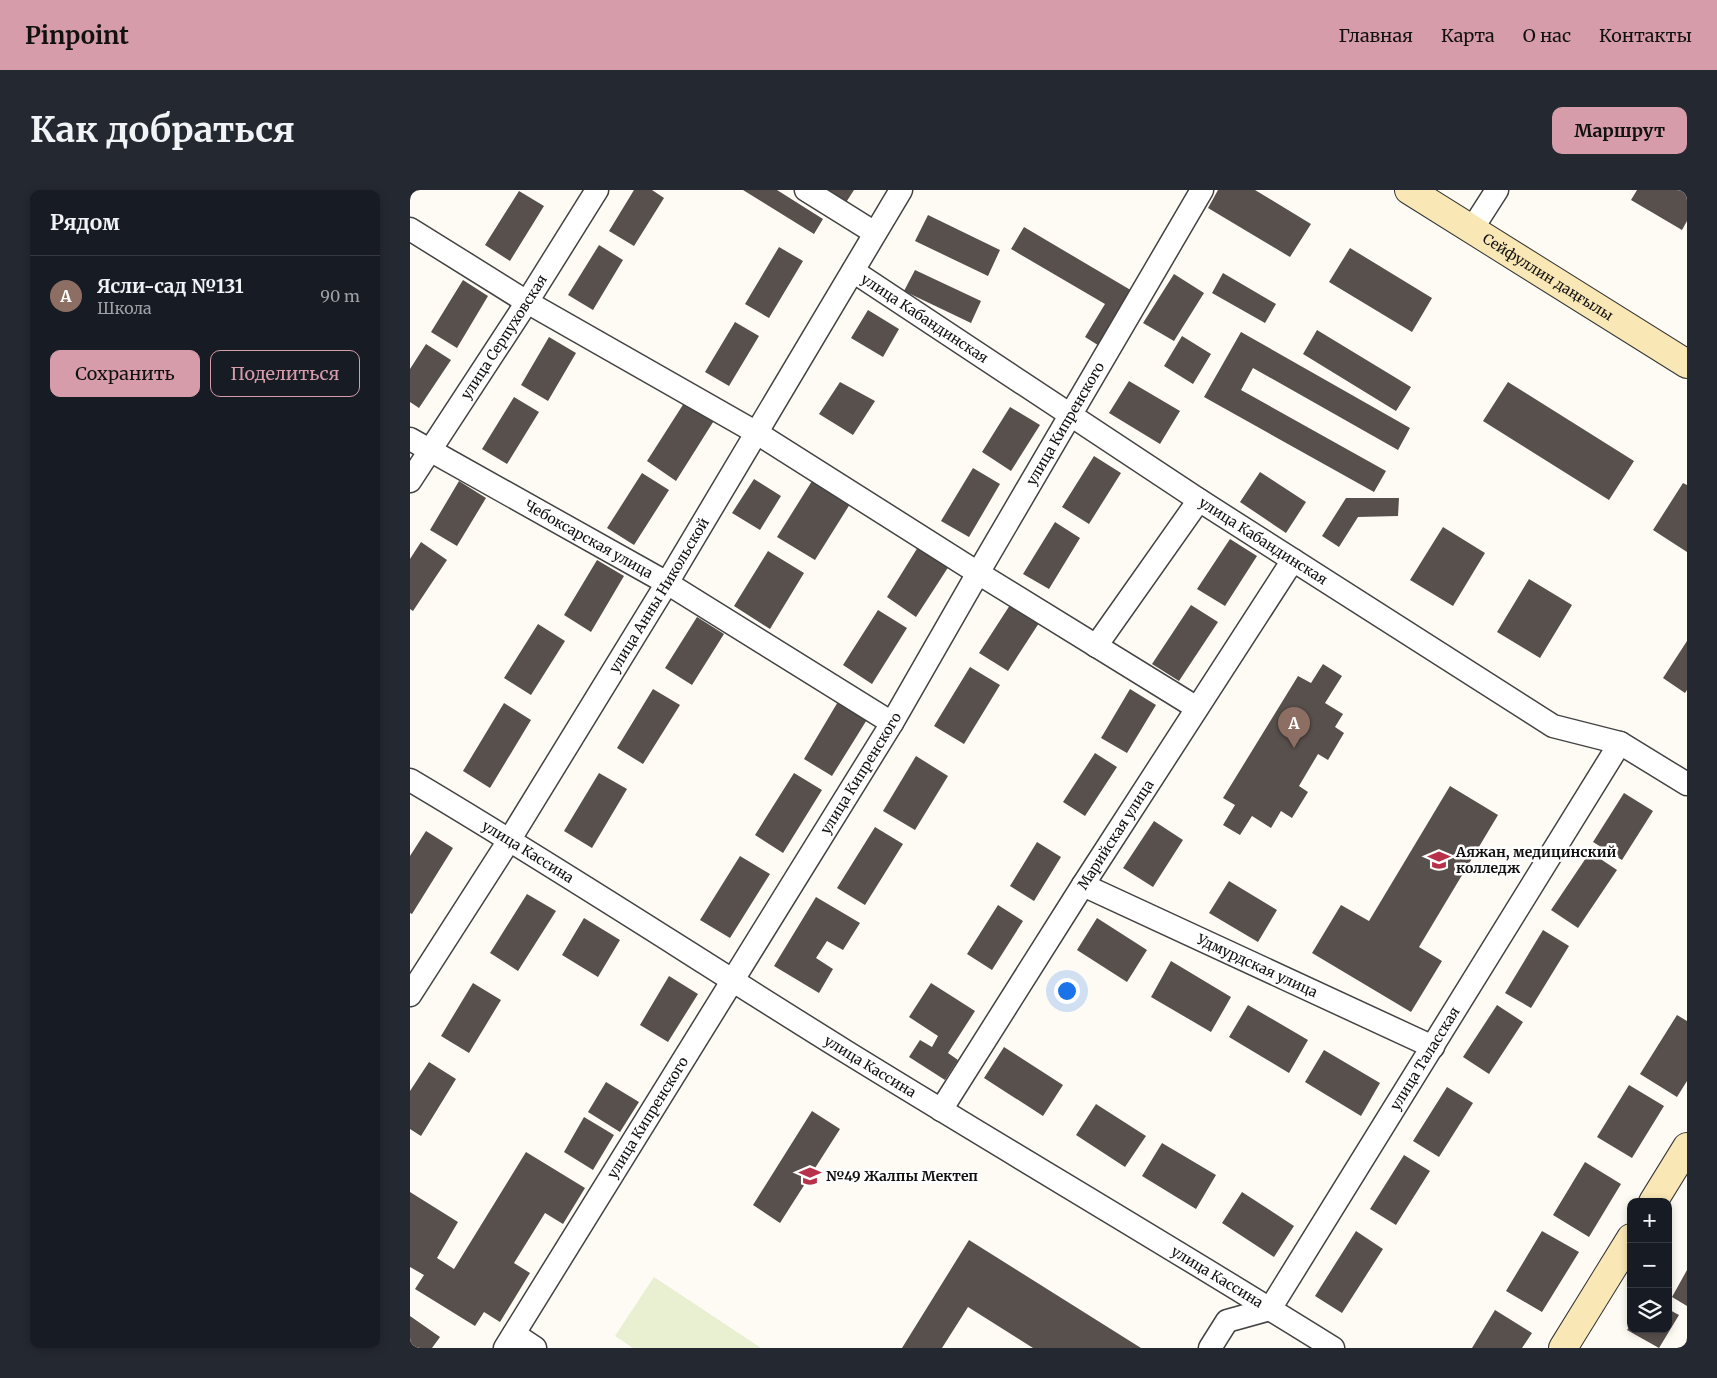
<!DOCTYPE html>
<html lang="ru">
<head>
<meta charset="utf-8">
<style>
	:root { --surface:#171b24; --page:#242831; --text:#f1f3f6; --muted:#9ea1a6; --line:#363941; --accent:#d79ca9 }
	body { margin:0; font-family:Merriweather,serif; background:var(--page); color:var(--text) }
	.controls { position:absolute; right:15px; bottom:15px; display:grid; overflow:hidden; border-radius:10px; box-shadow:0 2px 8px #0003 }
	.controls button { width:45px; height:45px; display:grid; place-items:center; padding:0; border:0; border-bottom:1px solid var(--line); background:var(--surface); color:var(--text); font:25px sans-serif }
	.you { position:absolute; left:656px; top:800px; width:18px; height:18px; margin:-12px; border:4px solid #fff; border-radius:50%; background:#1a73e8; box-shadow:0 0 0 8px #1a73e833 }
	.badge { display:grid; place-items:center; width:32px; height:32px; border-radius:50%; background:var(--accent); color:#fff; font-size:16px; font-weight:700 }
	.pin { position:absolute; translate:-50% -41px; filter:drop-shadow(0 1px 2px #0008) }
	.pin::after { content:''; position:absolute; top:26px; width:18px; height:15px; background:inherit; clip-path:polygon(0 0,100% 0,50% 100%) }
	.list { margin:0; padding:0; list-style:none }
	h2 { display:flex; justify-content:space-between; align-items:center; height:65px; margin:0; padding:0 20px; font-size:21px }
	h2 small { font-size:16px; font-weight:400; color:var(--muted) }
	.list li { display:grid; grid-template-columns:32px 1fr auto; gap:15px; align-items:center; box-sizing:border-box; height:80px; padding:0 20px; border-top:1px solid var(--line) }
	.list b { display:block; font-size:19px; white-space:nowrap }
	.list p { margin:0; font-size:16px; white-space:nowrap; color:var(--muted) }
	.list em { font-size:16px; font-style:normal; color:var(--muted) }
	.actions { display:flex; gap:10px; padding:15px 20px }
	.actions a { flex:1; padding:11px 0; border:1px solid var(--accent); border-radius:10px; text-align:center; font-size:18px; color:var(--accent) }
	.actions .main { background:var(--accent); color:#111 }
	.icon { flex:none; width:28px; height:28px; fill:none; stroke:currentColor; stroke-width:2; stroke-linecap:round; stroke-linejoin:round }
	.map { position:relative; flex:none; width:1277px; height:1158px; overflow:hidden; border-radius:10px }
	header { display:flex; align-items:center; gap:30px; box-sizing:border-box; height:70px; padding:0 25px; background:var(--accent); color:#111 }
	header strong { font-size:24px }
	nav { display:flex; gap:28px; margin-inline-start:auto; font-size:18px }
	.intro { display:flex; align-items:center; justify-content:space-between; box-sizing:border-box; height:120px; padding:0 30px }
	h1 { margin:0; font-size:35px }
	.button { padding:12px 22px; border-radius:10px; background:var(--accent); color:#111; font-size:18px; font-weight:700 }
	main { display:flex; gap:30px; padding:0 30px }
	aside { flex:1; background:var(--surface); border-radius:10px; box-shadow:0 2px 8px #0003 }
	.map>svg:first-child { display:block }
	.pitch { fill:#e9efd1 }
	.building { fill:#58504d }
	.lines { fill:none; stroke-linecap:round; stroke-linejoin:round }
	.minor-casing { stroke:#434343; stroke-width:25 }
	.secondary-casing { stroke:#323232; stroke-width:30 }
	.minor { stroke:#fff; stroke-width:22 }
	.secondary { stroke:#f9e8b5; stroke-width:28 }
	.labels { text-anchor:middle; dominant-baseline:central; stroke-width:5; stroke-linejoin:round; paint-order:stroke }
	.street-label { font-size:14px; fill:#101010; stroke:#fff }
	.poi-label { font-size:14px; font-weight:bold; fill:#101010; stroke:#fff; text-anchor:start }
</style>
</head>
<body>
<header>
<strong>Pinpoint</strong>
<nav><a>Главная</a><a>Карта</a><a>О нас</a><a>Контакты</a></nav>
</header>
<div class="intro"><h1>Как добраться</h1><a class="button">Маршрут</a></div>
<main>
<aside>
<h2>Рядом<small></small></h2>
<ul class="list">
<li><span class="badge" style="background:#8d6e63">A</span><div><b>Ясли-сад №131</b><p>Школа</p></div><em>90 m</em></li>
</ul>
<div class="actions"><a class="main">Сохранить</a><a>Поделиться</a></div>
</aside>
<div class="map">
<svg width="1277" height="1158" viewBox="0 0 1277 1158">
	<rect width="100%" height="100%" fill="#fefbf5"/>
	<!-- pitch -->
	<path class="pitch" d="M244 1087 351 1158H223L205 1146Z"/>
	<!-- building -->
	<path class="building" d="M224 0H242L254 8 224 56 199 41Z
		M333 0H367L413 29 404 44Z
		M413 0H444L435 14Z
		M808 0H845L901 34 880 67 798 18Z
		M1227 0H1277V31L1272 40 1221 10Z
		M109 1 134 16 100 71 75 55Z
		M518 25 590 60 578 86 505 51Z
		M614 37 724 102 691 157 675 147 695 114 601 59Z
		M189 55 213 70 183 120 158 105Z
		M369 57 393 71 359 128 335 114Z
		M940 58 1022 108 1002 142 919 92Z
		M505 80 571 111 561 133 494 101Z
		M813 83 866 114 855 133 802 103Z
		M764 84 794 103 764 151 733 133Z
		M53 90 78 106 47 158 21 142Z
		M458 120 489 139 473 167 441 148Z
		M325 132 349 146 319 196 295 182Z
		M907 140 1001 197 986 221 893 164Z
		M831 142 1000 238 988 260 843 178 831 200 976 281 964 302 794 207Z
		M772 146 801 164 783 194 754 176Z
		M139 147 166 163 138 211 111 195Z
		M16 154 41 170 9 218 0 212V179Z
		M719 191 770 221 750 254 699 223Z
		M430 192 465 211 443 245 409 224Z
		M1098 192 1224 271 1199 310 1073 231Z
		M104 207 129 222 97 274 72 259Z
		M276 210 305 229 266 291 237 271Z
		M600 217 630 235 601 281 572 262Z
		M684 266 711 283 679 334 652 317Z
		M563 278 590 294 559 347 531 331Z
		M850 282 896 312 876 343 830 312Z
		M232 283 259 300 224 355 197 338Z
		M344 289 371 306 350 340 322 323Z
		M49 291 76 308 47 356 20 340Z
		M402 291 440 314 405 370 367 347Z
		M1273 293 1277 295V362L1243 340Z
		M936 308H989L988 326 948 327 929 357 912 346Z
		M645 332 670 348 639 399 613 384Z
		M1033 337 1075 363 1043 416 1000 390Z
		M820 349 847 366 815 416 787 399Z
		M11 352 37 370 3 421 0 419V369Z
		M508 357 539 376 506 427 477 407Z
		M358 361 394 383 360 439 324 416Z
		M187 370 214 386 181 442 154 425Z
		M1119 389 1162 415 1130 468 1087 442Z
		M600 415 629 433 598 481 569 463Z
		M781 415 808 432 769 491 742 474Z
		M468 420 497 438 462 494 433 475Z
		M287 427 314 444 282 495 255 478Z
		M128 434 155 451 121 505 94 488Z
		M1277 451V500L1275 503 1253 488Z
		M913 474 932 486 915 513 933 524 925 537 934 543 918 570 908 564 889 596 898 602 882 628 871 621 861 638 842 626 830 645 813 635 825 615 813 608 888 486 901 493Z
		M560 477 590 495 554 554 524 536Z
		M243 499 270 515 233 574 207 558Z
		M720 499 746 515 717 563 691 548Z
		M429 510 458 528 422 586 394 569Z
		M94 513 121 530 80 598 53 581Z
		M685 563 707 577 675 626 653 612Z
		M506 566 538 586 505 640 473 621Z
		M189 583 217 599 182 658 154 641Z
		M384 583 412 600 373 663 345 645Z
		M1040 596 1088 625 1009 757 1032 771 1001 822 902 763 931 715 959 731Z
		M1214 603 1243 621 1212 670 1183 652Z
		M744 631 773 650 743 697 713 678Z
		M465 637 493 654 455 715 427 698Z
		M16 641 43 658 2 724 0 723V666Z
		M627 652 651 667 624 711 600 696Z
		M1180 662 1207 680 1168 738 1141 720Z
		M330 666 360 684 320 748 290 730Z
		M819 691 867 720 848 752 799 723Z
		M117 704 146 721 108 781 80 763Z
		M406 707 450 733 433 760 417 751 406 768 423 779 409 803 364 776Z
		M588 715 613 731 582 780 557 764Z
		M174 728 210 750 188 787 152 765Z
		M687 728 737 760 717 792 667 760Z
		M1133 740 1159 756 1121 818 1095 803Z
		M761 771 821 807 801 842 741 807Z
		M259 786 288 804 258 852 230 835Z
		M63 793 91 810 59 863 31 846Z
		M521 793 565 821 538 863 548 870 535 890 499 867 510 850 522 857 528 846 499 827Z
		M838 815 898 850 879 883 819 847Z
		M1087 815 1113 832 1079 884 1053 867Z
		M1267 825 1277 831V891L1267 907 1230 884Z
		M594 857 653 895 633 926 574 888Z
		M914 860 970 893 951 926 895 892Z
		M19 872 46 889 11 946 0 939V901Z
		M196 892 229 912 210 942 178 922Z
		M1219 895 1254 916 1222 968 1187 947Z
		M1037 897 1063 913 1029 967 1003 951Z
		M686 914 736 946 715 977 666 945Z
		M402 921 430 939 370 1033 343 1015Z
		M174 927 204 945 183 980 154 962Z
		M752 953 806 985 786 1019 732 986Z
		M116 962 175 998 153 1034 135 1023 104 1073 120 1083 90 1132 74 1122 65 1136 5 1099 14 1085 0 1077V1002L48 1032 27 1068 44 1079Z
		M994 965 1020 981 986 1035 960 1019Z
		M1175 972 1211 994 1179 1047 1143 1025Z
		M832 1002 884 1036 864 1067 812 1033Z
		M946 1041 973 1059 932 1123 905 1106Z
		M1132 1041 1169 1062 1132 1122 1096 1101Z
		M559 1050 731 1158H623L558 1117 532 1158H492Z
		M1277 1080V1116L1262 1107Z
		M1258 1119 1269 1125 1249 1158 1217 1140 1221 1134V1139H1258Z
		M1085 1120 1122 1143 1112 1158H1062Z
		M0 1126 30 1147 22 1158H0Z"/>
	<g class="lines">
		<!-- minor casing -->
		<g class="minor-casing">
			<g id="minor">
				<path d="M396 0 465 43"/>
				<path d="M0 39 117 112 347 243 568 383 787 518"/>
				<path d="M1062 39 1087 0"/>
				<path id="s1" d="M443 81 789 310 1143 536 1210 553 1277 594"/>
				<path id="s2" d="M0 249 257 393 482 533"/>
				<path id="s3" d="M0 291 117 112 187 0"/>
				<path d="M686 456 789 310"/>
				<path id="s4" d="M0 590C147 677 290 771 435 861 597 961 761 1057 923 1158"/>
				<path id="s5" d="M673 695 1023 857"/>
				<path id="s6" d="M0 805 100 649 257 393 491 0"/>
				<path id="s7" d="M531 920 673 695 883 370"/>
				<path d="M104 1144 125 1158"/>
				<path id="s8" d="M95 1158 482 533 568 383 792 0"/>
				<path id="s9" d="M800 1158 817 1131 860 1119 1210 553"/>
			</g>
		</g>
		<!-- secondary casing -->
		<g class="secondary-casing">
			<g id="secondary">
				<path id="s10" d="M999 0 1277 174"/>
				<path d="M1243 1012 1277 957"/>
				<path d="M1153 1158 1221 1048"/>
			</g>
		</g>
		<!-- minor -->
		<use href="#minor" class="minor"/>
		<!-- secondary -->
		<use href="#secondary" class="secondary"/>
	</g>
	<!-- icons -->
	<defs>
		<g id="university-bare" transform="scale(1.725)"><path d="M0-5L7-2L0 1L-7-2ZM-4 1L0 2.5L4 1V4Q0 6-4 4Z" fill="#b8314a" stroke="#fff" stroke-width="2.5" paint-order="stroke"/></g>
		<g id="school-bare" transform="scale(1.725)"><path d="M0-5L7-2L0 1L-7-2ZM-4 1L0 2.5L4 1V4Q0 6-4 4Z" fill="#b8314a" stroke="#fff" stroke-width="2.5" paint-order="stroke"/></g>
	</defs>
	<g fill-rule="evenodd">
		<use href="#university-bare" x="1029" y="670"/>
		<use href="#school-bare" x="400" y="986"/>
	</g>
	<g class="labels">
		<!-- street labels -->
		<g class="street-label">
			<text stroke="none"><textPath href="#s10" startOffset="164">Сейфуллин даңғылы</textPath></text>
			<text stroke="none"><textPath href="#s1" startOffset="86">улица Кабандинская</textPath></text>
			<text stroke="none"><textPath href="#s3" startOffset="172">улица Серпуховская</textPath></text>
			<text stroke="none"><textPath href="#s8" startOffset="1081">улица Кипренского</textPath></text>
			<text stroke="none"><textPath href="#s2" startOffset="205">Чебоксарская улица</textPath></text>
			<text stroke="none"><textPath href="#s1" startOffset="491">улица Кабандинская</textPath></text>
			<text stroke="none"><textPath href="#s6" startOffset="471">улица Анны Никольской</textPath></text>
			<text stroke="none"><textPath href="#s8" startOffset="676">улица Кипренского</textPath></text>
			<text stroke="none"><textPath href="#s7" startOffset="326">Марийская улица</textPath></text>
			<text stroke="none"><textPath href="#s4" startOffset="138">улица Кассина</textPath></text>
			<text stroke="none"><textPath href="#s5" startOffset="192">Удмурдская улица</textPath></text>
			<text stroke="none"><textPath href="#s9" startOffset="371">улица Таласская</textPath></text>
			<text stroke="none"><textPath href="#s4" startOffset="542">улица Кассина</textPath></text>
			<text stroke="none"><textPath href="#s8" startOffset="271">улица Кипренского</textPath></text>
			<text stroke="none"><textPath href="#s4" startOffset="948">улица Кассина</textPath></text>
		</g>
		<!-- poi labels -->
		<g class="poi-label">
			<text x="1046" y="662">Аяжан, медицинский<tspan x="1046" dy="16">колледж</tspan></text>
			<text x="416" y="986">№49 Жалпы Мектеп</text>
		</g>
	</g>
</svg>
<div class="controls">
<button>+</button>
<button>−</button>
<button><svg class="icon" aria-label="layers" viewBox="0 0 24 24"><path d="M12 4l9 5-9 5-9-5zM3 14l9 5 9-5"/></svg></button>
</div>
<div class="you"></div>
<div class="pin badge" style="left:884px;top:558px;background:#8d6e63">A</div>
</div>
</main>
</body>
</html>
